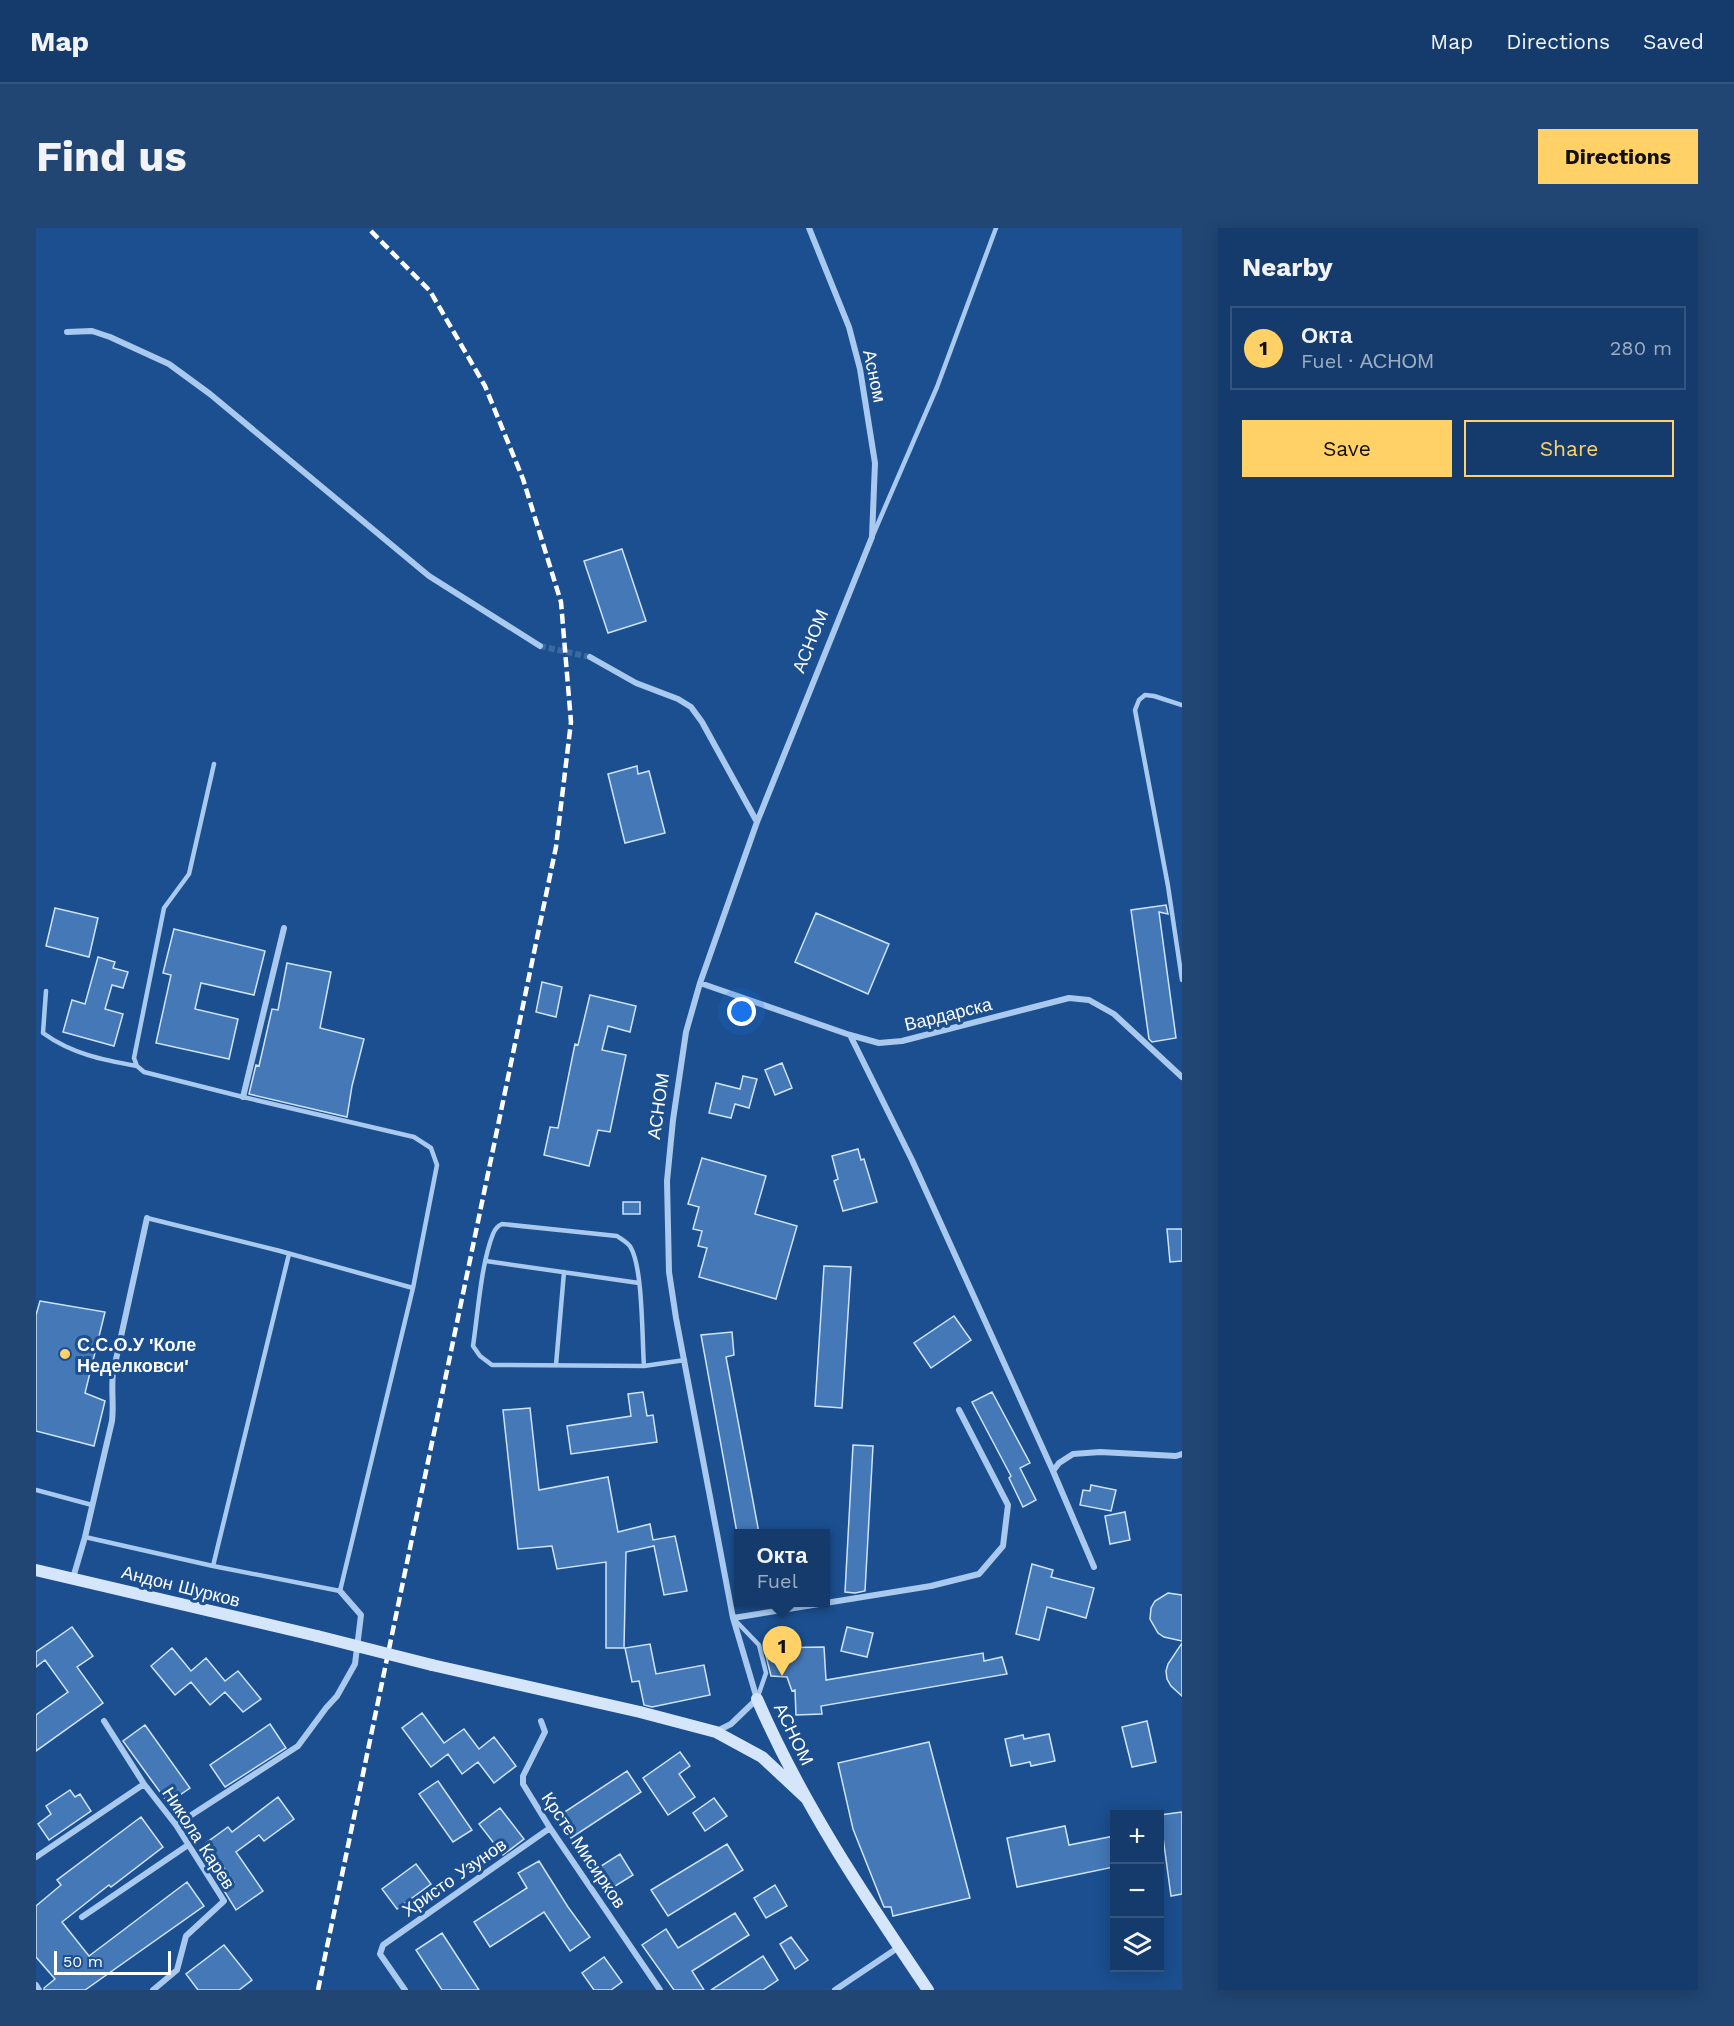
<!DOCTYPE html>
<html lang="en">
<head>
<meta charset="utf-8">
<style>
	:root { --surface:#143b6b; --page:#214673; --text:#f1f3f6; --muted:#9dadc1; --line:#33557e; --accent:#ffd166 }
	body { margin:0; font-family:"Work Sans",sans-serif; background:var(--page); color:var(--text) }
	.controls { position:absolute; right:18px; bottom:18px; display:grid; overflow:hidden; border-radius:0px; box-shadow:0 3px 15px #0003 }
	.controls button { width:54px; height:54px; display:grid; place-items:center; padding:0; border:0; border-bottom:2px solid var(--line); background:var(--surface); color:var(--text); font:30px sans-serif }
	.scale { position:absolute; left:18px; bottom:15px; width:117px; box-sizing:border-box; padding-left:6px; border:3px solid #fff; border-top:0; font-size:16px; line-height:21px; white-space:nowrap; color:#fff; -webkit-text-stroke:4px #1b4f8f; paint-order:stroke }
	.you { position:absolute; left:706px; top:784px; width:21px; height:21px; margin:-15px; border:4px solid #fff; border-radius:50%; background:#1a73e8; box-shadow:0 0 0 9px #1a73e833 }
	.badge { display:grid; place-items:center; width:39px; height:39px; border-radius:50%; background:var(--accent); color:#111; font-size:20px; font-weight:700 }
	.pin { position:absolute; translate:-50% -50px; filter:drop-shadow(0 2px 3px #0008) }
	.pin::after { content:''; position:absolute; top:32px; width:21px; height:18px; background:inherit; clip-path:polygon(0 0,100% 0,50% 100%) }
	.popup { position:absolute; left:698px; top:1301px; width:96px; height:78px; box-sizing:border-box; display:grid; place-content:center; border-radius:0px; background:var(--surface); filter:drop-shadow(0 2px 4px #0005); font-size:20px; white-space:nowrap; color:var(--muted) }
	.popup b { font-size:22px; color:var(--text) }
	.popup::after { content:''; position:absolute; left:50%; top:100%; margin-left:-12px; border:12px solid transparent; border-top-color:var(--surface) }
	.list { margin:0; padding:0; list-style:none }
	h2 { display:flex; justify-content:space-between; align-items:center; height:78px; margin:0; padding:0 24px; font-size:26px }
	h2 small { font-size:20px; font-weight:400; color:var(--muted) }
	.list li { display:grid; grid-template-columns:39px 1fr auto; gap:18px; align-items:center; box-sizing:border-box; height:84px; margin:0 12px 12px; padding:0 12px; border:2px solid var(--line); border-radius:0px }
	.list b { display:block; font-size:22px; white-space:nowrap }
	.list p { margin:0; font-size:20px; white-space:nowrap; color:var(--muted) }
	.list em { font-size:20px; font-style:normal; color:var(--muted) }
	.actions { display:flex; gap:12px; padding:18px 24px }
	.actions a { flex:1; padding:14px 0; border:2px solid var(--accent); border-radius:0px; text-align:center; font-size:21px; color:var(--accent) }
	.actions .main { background:var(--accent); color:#111 }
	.icon { flex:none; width:33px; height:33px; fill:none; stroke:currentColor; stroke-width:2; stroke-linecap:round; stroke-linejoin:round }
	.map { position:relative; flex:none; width:1146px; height:1762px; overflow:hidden; border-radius:0px }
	header { display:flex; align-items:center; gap:36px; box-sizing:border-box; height:84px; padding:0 30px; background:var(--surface); border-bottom:2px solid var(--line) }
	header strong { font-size:28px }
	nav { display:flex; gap:33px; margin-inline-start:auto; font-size:21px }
	.intro { display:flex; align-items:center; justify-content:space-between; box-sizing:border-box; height:144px; padding:0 36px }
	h1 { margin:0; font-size:42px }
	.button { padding:15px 27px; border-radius:0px; background:var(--accent); color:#111; font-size:21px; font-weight:700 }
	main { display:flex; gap:36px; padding:0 36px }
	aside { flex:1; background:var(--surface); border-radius:0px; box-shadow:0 3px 15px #0003 }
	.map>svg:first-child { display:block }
	.building { fill:#4478b7; stroke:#cfe3fa; stroke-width:1.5 }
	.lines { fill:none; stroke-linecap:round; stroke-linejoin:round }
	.street-tunnel { stroke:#3d69a0; stroke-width:6; stroke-dasharray:6 3; stroke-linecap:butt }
	.lane { stroke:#a9c9ee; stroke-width:4.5 }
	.street { stroke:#a9c9ee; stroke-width:6 }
	.secondary { stroke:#d6e6fa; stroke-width:12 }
	.rail { stroke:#fff; stroke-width:4.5; stroke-dasharray:10 4.5; stroke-linecap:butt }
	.secondary-bridge { stroke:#d6e6fa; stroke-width:12 }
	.poi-dot { fill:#ffd166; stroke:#1b4f8f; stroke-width:2 }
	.labels { text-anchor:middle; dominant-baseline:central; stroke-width:6; stroke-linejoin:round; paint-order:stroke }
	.street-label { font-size:18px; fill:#fff; stroke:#1b4f8f }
	.poi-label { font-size:18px; font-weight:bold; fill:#fff; stroke:#1b4f8f; text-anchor:start }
</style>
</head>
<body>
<header>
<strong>Map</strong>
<nav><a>Map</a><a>Directions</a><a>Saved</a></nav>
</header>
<div class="intro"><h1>Find us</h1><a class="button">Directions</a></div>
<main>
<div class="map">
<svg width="1146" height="1762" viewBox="0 0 1146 1762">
	<rect width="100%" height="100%" fill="#1b4f8f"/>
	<!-- building -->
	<path class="building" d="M586 321 610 393 572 405 548 333Z
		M601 538 602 546 613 543 629 605 589 615 572 546Z
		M1130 677 1132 686 1123 684 1140 810 1116 814 1113 811 1095 682Z
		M19 680 62 690 53 729 10 718Z
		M780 685 853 716 832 766 759 734Z
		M138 701 229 723 218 767 165 755 159 781 202 791 193 831 120 815 135 747 127 745Z
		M62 729 79 734 77 740 92 744 87 760 76 757 69 781 87 786 78 818 27 804 36 772 49 776Z
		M251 735 295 744 284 800 328 811 316 858 311 889 213 866 220 837 223 838 236 781 242 782Z
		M506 754 526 759 520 789 500 784Z
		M554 767 600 778 594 804 572 798 566 822 590 827 574 904 562 902 553 938 508 927 514 899 522 900 539 816 542 817Z
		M746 835 756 860 739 867 729 842Z
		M707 848 721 851 713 880 699 876 695 890 673 885 680 855 704 861Z
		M822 921 825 932 828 931 841 974 807 983 798 953 802 951 796 928Z
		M666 930 730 948 719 986 761 998 740 1071 663 1049 671 1020 662 1018 666 1003 657 1001 663 979 652 976Z
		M587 974H604V986H587Z
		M1131 1001H1146V1033L1134 1034Z
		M788 1038 815 1039 806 1180 779 1178Z
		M4 1073 69 1084 49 1165 69 1173 58 1218 0 1203V1087Z
		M918 1088 935 1112 895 1140 878 1115Z
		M696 1104 698 1127 690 1129 723 1305H701L665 1107Z
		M607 1164 611 1188 617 1187 621 1214 535 1226 531 1198 595 1188 592 1166Z
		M956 1164 994 1235 984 1240 1000 1272 987 1279 973 1250 975 1248 936 1174Z
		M494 1180 503 1262 572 1249 582 1304 614 1296 617 1312 639 1308 651 1363 628 1367 618 1318 590 1324 588 1420H570V1334L521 1341 516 1318 482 1321 467 1182Z
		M817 1217 837 1218 829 1363 819 1365 809 1364Z
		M1055 1257 1080 1262 1075 1283 1044 1277 1047 1262 1054 1263Z
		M1089 1284 1094 1312 1074 1316 1069 1288Z
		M996 1336 1017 1342 1015 1349 1058 1360 1050 1390 1011 1379 1003 1412 980 1406Z
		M1132 1365 1146 1367V1413L1128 1409 1122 1405 1114 1391 1115 1380 1119 1373Z
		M36 1399 57 1428 41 1439 67 1475 0 1523V1487L32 1464 9 1432 0 1439V1424Z
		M811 1399 837 1405 831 1429 805 1423Z
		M1146 1415V1468L1135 1458 1131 1451 1130 1443 1132 1436Z
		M614 1416 620 1446 668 1437 674 1467 616 1479 608 1477 603 1453 596 1454 589 1420Z
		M788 1419 790 1452 947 1425 948 1433 966 1429 971 1446 785 1478 786 1486 760 1487 759 1462 756 1463 751 1449 735 1448 728 1420Z
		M136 1420 155 1443 170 1430 189 1453 202 1443 225 1471 207 1484 189 1464 174 1477 155 1454 139 1467 115 1438Z
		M386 1485 408 1515 428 1501 443 1521 458 1509 480 1538 458 1555 442 1534 426 1546 412 1526 395 1539 366 1500Z
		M1111 1493 1120 1534 1096 1539 1086 1499Z
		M234 1496 250 1520 189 1559 174 1537Z
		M109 1497 154 1560 132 1575 87 1513Z
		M1013 1506 1019 1533 995 1538 994 1534 975 1538 969 1511 987 1507 988 1511Z
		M893 1514 934 1670 857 1688 855 1679H848L817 1601 802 1535Z
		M644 1524 654 1538 643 1546 659 1569 632 1587 607 1550Z
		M591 1543 605 1564 535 1610 521 1589Z
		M402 1553 436 1602 417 1614 383 1566Z
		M34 1562 39 1569 44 1566 55 1583 13 1612 2 1596 15 1586 10 1578Z
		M242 1569 258 1591 228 1613 223 1607 200 1624 227 1663 200 1682 187 1661 198 1654 170 1615 192 1599 196 1604Z
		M678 1570 691 1588 669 1603 657 1585Z
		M464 1580 488 1611 467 1627 443 1596Z
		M1146 1584V1666L1135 1668 1124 1587Z
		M105 1589 127 1619 75 1659 73 1657 26 1694 53 1728 151 1654 168 1678 49 1762H8V1760L19 1751 0 1729V1678L25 1657 21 1652Z
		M1029 1598 1033 1617 1078 1608V1639L981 1659 971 1610Z
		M691 1616 707 1642 632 1688 615 1662Z
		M584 1626 597 1647 576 1660 562 1640Z
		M503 1633 532 1679 554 1709 534 1723 508 1684 454 1719 438 1694 491 1660 482 1645Z
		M380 1636 395 1656 361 1681 346 1661Z
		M739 1657 751 1678 730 1690 718 1670Z
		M699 1685 713 1707 656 1743 668 1762H638L606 1717 630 1701 642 1720Z
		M406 1705 443 1762H406L380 1722Z
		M755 1709 772 1732 759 1741 744 1716Z
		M188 1717 216 1752 203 1762H162L150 1746Z
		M727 1728 742 1752 727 1762H675Z
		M568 1729 586 1754 575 1762H558L546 1745Z"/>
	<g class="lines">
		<!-- street-tunnel -->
		<path class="street-tunnel" d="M504 418 554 429"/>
		<!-- lane -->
		<path class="lane" d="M837 307 901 159 960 0
			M1146 477 1118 468 1109 467 1103 472 1099 482 1132 658 1146 752
			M10 763 7 805C36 826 67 832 101 838
			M111 990 244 1023 377 1060
			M450 1033 603 1055
			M520 1137 528 1044
			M608 1138C606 1112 607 1041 595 1020 593 1015 585 1011 581 1008L466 996C461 998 459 1001 457 1006 445 1036 442 1085 437 1118L444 1128 456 1137 608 1138 649 1132
			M0 1262 56 1277
			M49 1309 177 1338 304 1363 377 1060 401 937 395 920 378 909 207 869 108 844 101 838 98 830 128 680 153 646 178 536
			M177 1338 253 1026
			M697 1390 723 1417 730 1445 721 1471"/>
		<!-- street -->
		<path class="street" d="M31 104 56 103 74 109 133 136 174 166 393 348 504 418
			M554 429 600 455 642 471 655 479 666 494 721 594
			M664 755 814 807 843 815 866 813 1033 770 1053 772 1078 786 1146 849
			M814 807 876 932 1017 1243
			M207 869 248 700
			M1058 1339 1017 1243 1023 1235 1037 1226 1064 1224 1140 1228 1146 1226
			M37 1350 49 1309 76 1193C78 1177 75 1161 77 1145L111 990
			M697 1390 895 1358 943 1346 967 1318 972 1277 923 1182
			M505 1493 509 1504 487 1548V1556L514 1600 624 1762
			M681 1503 695 1496 721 1471 697 1390 640 1090 633 1044 631 953 637 892 650 804 664 755 721 594 836 309 839 235 824 141 813 99 773 0
			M108 1556 140 1597 188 1673 150 1708 141 1742 117 1762
			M140 1597 262 1518 290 1480 301 1468 319 1436 325 1387 304 1363
			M0 1629 108 1556 68 1493
			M46 1689 152 1617
			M0 1757 3 1762
			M369 1762 344 1726 347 1717 514 1600
			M799 1762 863 1719"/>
		<!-- secondary -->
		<path class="secondary" d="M0 1342 281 1408
			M396 1437 604 1484 680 1504 726 1529 770 1570
			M721 1471C766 1575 829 1669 892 1762"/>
		<!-- rail -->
		<path class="rail" d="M282 1762 520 619 535 494 525 374 487 251 449 158 394 63 332 0"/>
		<!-- secondary-bridge -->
		<path class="secondary-bridge" d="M281 1408 396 1437"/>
	</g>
	<!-- markers -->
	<circle class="poi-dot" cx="29" cy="1126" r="6"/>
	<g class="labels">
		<!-- street labels -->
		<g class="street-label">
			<text transform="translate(839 148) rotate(78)">Асном</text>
			<text transform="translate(774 413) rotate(-68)">АСНОМ</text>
			<text transform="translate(912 786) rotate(-14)">Вардарска</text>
			<text transform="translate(622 878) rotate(-82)">АСНОМ</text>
			<text transform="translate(145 1358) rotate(14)">Андон Шурков</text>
			<text transform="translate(758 1506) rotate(64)">АСНОМ</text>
			<text transform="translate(163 1610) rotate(57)">Никола Карев</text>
			<text transform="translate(548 1622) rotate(56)">Крсте Мисирков</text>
			<text transform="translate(418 1649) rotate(-35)">Христо Узунов</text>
		</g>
		<!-- poi labels -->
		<g class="poi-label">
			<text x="41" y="1116">С.С.О.У 'Коле<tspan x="41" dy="21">Неделковси'</tspan></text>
		</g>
	</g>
</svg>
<div class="controls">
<button>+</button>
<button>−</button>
<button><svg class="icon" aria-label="layers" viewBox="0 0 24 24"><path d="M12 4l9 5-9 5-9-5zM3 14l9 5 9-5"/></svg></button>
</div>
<div class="scale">50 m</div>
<div class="you"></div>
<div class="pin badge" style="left:746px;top:1448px">1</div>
<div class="popup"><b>Окта</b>Fuel</div>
</div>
<aside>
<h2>Nearby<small></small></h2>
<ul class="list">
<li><span class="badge">1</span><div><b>Окта</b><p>Fuel · АСНОМ</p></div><em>280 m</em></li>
</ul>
<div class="actions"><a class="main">Save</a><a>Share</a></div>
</aside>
</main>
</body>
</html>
